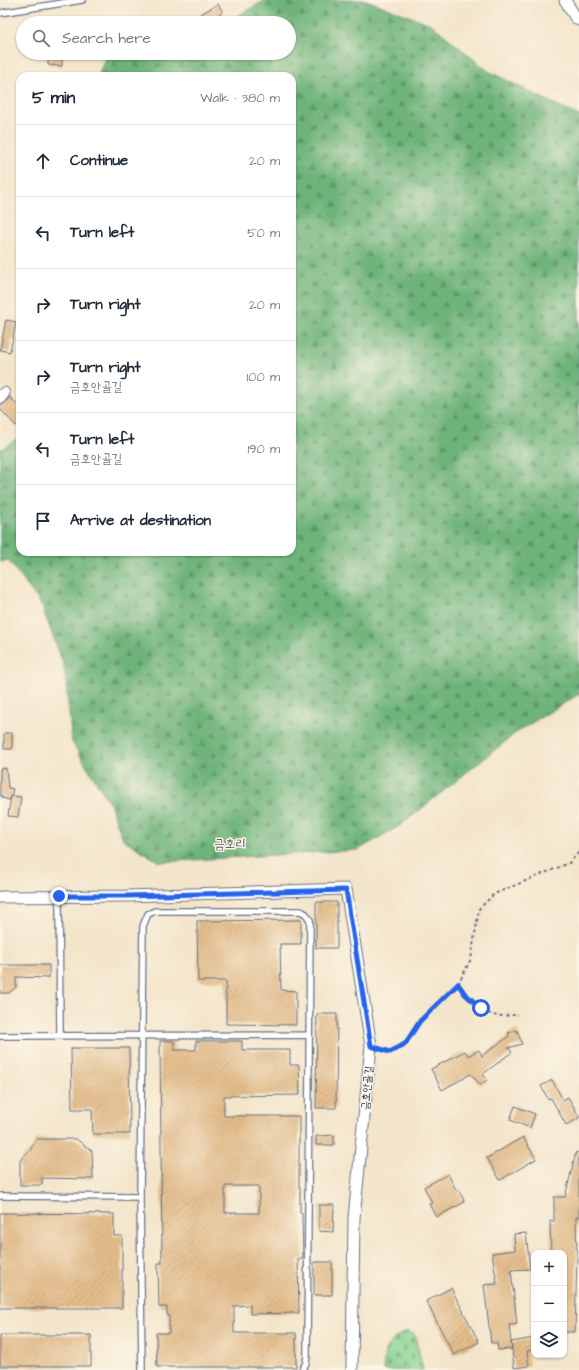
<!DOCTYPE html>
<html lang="en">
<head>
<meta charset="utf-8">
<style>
	:root { --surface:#fff; --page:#f6f6f7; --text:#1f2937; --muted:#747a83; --line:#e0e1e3 }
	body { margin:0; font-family:"Architects Daughter","Poor Story",sans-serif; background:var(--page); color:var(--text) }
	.controls { position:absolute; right:12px; bottom:12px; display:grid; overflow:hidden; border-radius:8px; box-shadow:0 1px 3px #0004 }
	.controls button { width:36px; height:36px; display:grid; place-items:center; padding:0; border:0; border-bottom:1px solid var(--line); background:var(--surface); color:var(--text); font:20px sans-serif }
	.stop { position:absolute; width:12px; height:12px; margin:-9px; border:3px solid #2563eb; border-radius:50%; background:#fff }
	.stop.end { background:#2563eb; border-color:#fff; box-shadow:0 1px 4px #0008 }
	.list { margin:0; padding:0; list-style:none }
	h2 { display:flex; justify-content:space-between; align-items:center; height:52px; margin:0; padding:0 16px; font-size:17px }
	h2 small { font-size:13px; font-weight:400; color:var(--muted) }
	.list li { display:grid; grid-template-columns:26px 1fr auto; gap:12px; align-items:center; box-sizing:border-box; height:72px; padding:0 16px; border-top:1px solid var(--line) }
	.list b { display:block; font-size:15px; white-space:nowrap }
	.list p { margin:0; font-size:13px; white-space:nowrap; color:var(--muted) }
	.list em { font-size:13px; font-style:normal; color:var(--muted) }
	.icon { flex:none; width:22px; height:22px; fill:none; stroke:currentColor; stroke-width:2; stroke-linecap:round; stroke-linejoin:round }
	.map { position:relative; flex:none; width:579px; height:1370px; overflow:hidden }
	.search { position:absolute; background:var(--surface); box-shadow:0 1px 3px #0004; left:16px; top:16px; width:280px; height:44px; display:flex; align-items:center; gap:10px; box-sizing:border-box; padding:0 14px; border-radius:22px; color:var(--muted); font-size:15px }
	.panel { position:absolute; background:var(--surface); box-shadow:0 1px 3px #0004; left:16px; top:72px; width:280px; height:484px; border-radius:12px }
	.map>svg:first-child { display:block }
	.forest { fill:url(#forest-firs); stroke:#44726c }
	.cemetery { fill:url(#cemetery-stones); stroke:#528076 }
	.building { fill:url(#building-hatch); fill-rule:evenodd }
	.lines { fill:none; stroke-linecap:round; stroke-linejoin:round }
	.lane-casing { stroke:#676f84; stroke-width:8 }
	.street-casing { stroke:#676f84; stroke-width:13 }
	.path { stroke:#676f84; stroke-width:2; stroke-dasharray:3 3; stroke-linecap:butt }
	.lane { stroke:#fff; stroke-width:5.5 }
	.street { stroke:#fff; stroke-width:11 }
	.route { stroke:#2563eb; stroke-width:5 }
	.labels { text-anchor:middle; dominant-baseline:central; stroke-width:3; stroke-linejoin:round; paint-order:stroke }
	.street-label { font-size:11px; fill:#1b2f5e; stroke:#fcf5e5 }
	.quarter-label { font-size:13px; fill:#61606d; stroke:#fcf5e5 }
</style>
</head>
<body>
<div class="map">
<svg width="579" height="1370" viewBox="0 0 579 1370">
	<defs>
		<pattern id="forest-firs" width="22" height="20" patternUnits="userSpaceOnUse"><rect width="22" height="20" fill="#6eb47a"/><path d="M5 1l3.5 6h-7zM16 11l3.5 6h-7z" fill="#5a9367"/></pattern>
		<pattern id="cemetery-stones" width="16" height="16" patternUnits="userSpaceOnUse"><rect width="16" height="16" fill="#88d28f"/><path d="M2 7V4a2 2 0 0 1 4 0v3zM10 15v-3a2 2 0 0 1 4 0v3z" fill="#6eab78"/></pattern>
		<pattern id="building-hatch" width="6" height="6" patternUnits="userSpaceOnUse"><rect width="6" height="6" fill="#e3bc89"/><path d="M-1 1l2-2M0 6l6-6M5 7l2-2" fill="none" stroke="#c2a279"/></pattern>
	</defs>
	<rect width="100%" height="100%" fill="#fcf5e5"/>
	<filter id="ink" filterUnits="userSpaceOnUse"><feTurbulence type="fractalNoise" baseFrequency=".025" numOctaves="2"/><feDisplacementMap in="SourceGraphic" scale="8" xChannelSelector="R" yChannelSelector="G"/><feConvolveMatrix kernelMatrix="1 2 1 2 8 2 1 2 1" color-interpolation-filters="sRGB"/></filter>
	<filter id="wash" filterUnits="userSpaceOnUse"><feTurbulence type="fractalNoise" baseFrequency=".012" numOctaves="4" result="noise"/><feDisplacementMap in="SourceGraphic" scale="16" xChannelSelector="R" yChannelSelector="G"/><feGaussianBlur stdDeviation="0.9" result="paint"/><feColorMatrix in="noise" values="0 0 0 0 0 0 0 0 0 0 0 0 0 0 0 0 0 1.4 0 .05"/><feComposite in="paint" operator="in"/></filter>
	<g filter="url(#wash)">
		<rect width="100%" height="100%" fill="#f3e5ca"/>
		<!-- forest -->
		<path class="forest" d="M266 0H366L431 24 488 71 579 116V694L517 732 401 825 358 850 159 862 123 839 110 804 72 742 64 666 41 604 8 560 0 562V450L20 437V552H292V76H98L107 53H289V23H224Z"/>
		<!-- cemetery -->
		<path class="cemetery" d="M408 1331 415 1335 423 1370H383L385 1350 396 1337Z"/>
		<g id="blocks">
			<!-- building -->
			<path class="building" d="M218 4 223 12 206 22 201 14Z
				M48 53H62V66L48 65Z
				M6 320 16 322 10 352 0 350Z
				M10 397 20 408V422L16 426 0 409V406L5 403Z
				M4 733H12V749H4Z
				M6 768 8 788 13 789 10 800 2 798V796L0 795V769Z
				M11 796 21 797 18 817 8 816Z
				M316 902H337V948H316Z
				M301 920V944H280L281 990 296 991V1025L226 1024V981H198L197 921Z
				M0 965H49V978L16 977V987L9 993H0Z
				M317 1014H337L336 1108H316Z
				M517 1030 522 1044 508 1048 512 1052 483 1074 487 1080 480 1085 471 1074 442 1090 431 1069 465 1051 468 1056 479 1050 482 1056 509 1036 508 1033Z
				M160 1041H174V1050H196V1041H242V1050H290V1065H299L300 1095 224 1096V1116H299V1187H300V1213H302L303 1259H298L299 1313 250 1314V1305L234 1306V1333H296V1367H157L156 1333H169V1315H167V1307H159L158 1263H162ZM225 1186H259V1213H225Z
				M71 1048H129L130 1134H93L92 1109H72Z
				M552 1080 563 1100 568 1097 579 1116V1118L566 1125 551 1098 548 1099 541 1086Z
				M515 1106 535 1114 530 1128 510 1120Z
				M334 1135V1145H316V1136Z
				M523 1137 536 1159 500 1180 487 1158Z
				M36 1139H76L92 1151 93 1179 42 1178V1185H20V1161L24 1155 30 1151Z
				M576 1152 579 1153V1217H576L577 1257 575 1332H564V1252L551 1253 550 1221H554V1197H565Z
				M448 1174 456 1190 458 1189 465 1202 436 1217 429 1204 432 1203 424 1187Z
				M319 1205H334L333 1232 319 1231Z
				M0 1213 114 1214V1236H122V1308H0Z
				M526 1233 530 1269 511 1270 517 1324 509 1325 512 1349 498 1350 497 1343H491L484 1285 497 1284 492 1253 515 1250 514 1234Z
				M314 1262H332V1295H314Z
				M451 1288 479 1342 454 1355 426 1301Z
				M0 1335H91V1366H0Z
				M534 1338V1349L527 1351 529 1366 514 1368 511 1342Z"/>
		</g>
	</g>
	<g filter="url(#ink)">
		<use href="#blocks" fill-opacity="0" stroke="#676f84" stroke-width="1"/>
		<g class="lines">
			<!-- lane casing -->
			<g class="lane-casing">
				<path id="lane" d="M0 13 82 0
					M59 896 60 1036
					M0 1036 309 1035
					M0 1196 140 1197
					M142 1370 140 1197 143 926 148 914 155 911H301L306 914 310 920 307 1356 306 1363 302 1370"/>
			</g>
			<!-- street casing -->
			<g class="street-casing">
				<path id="street" d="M565 0 575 17 579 20
					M0 398 4 393
					M0 897 127 896 346 889 371 1046 354 1218 352 1370"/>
			</g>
			<!-- path -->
			<path class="path" d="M458 984C466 995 479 1010 493 1015 501 1017 510 1015 518 1015
				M380 1049 390 1052 405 1044 420 1021 458 984 471 959 479 909 494 894 569 863 579 852"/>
			<!-- lane -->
			<use href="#lane" class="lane"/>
			<!-- street -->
			<use href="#street" class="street"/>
		</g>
	</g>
	<g class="lines" filter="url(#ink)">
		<!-- route -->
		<path class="route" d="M59 896H127L346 890 371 1046 390 1052 405 1044 420 1021 458 984 465 994 481 1008"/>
	</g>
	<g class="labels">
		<!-- street labels -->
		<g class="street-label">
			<text transform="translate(367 1088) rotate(-85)">금호안골길</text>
		</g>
		<!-- quarter labels -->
		<g class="quarter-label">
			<text x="230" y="844">금호리</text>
		</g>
	</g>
</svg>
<div class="controls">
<button>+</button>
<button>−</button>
<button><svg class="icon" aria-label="layers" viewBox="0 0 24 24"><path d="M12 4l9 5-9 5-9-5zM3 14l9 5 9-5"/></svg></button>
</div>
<div class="stop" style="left:481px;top:1008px"></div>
<div class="stop end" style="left:59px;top:896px"></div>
<div class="search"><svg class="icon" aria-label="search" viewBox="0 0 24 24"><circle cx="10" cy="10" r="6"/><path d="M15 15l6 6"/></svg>Search here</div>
<section class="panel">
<h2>5 min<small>Walk · 380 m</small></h2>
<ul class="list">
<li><svg class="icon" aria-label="ahead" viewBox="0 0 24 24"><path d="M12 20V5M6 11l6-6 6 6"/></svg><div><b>Continue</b></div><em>20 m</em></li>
<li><svg class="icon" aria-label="left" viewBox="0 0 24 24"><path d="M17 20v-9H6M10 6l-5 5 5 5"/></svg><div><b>Turn left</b></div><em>50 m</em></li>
<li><svg class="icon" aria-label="right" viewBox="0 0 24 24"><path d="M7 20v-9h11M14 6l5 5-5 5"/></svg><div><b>Turn right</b></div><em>20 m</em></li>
<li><svg class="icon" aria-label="right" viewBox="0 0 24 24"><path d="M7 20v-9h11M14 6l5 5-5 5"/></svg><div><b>Turn right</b><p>금호안골길</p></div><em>100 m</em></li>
<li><svg class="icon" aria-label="left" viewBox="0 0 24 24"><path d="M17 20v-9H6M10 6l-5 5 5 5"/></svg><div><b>Turn left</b><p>금호안골길</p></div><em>190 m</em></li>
<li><svg class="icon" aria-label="arrive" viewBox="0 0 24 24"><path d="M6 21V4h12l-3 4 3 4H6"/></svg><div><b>Arrive at destination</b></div></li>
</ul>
</section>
</div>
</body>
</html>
